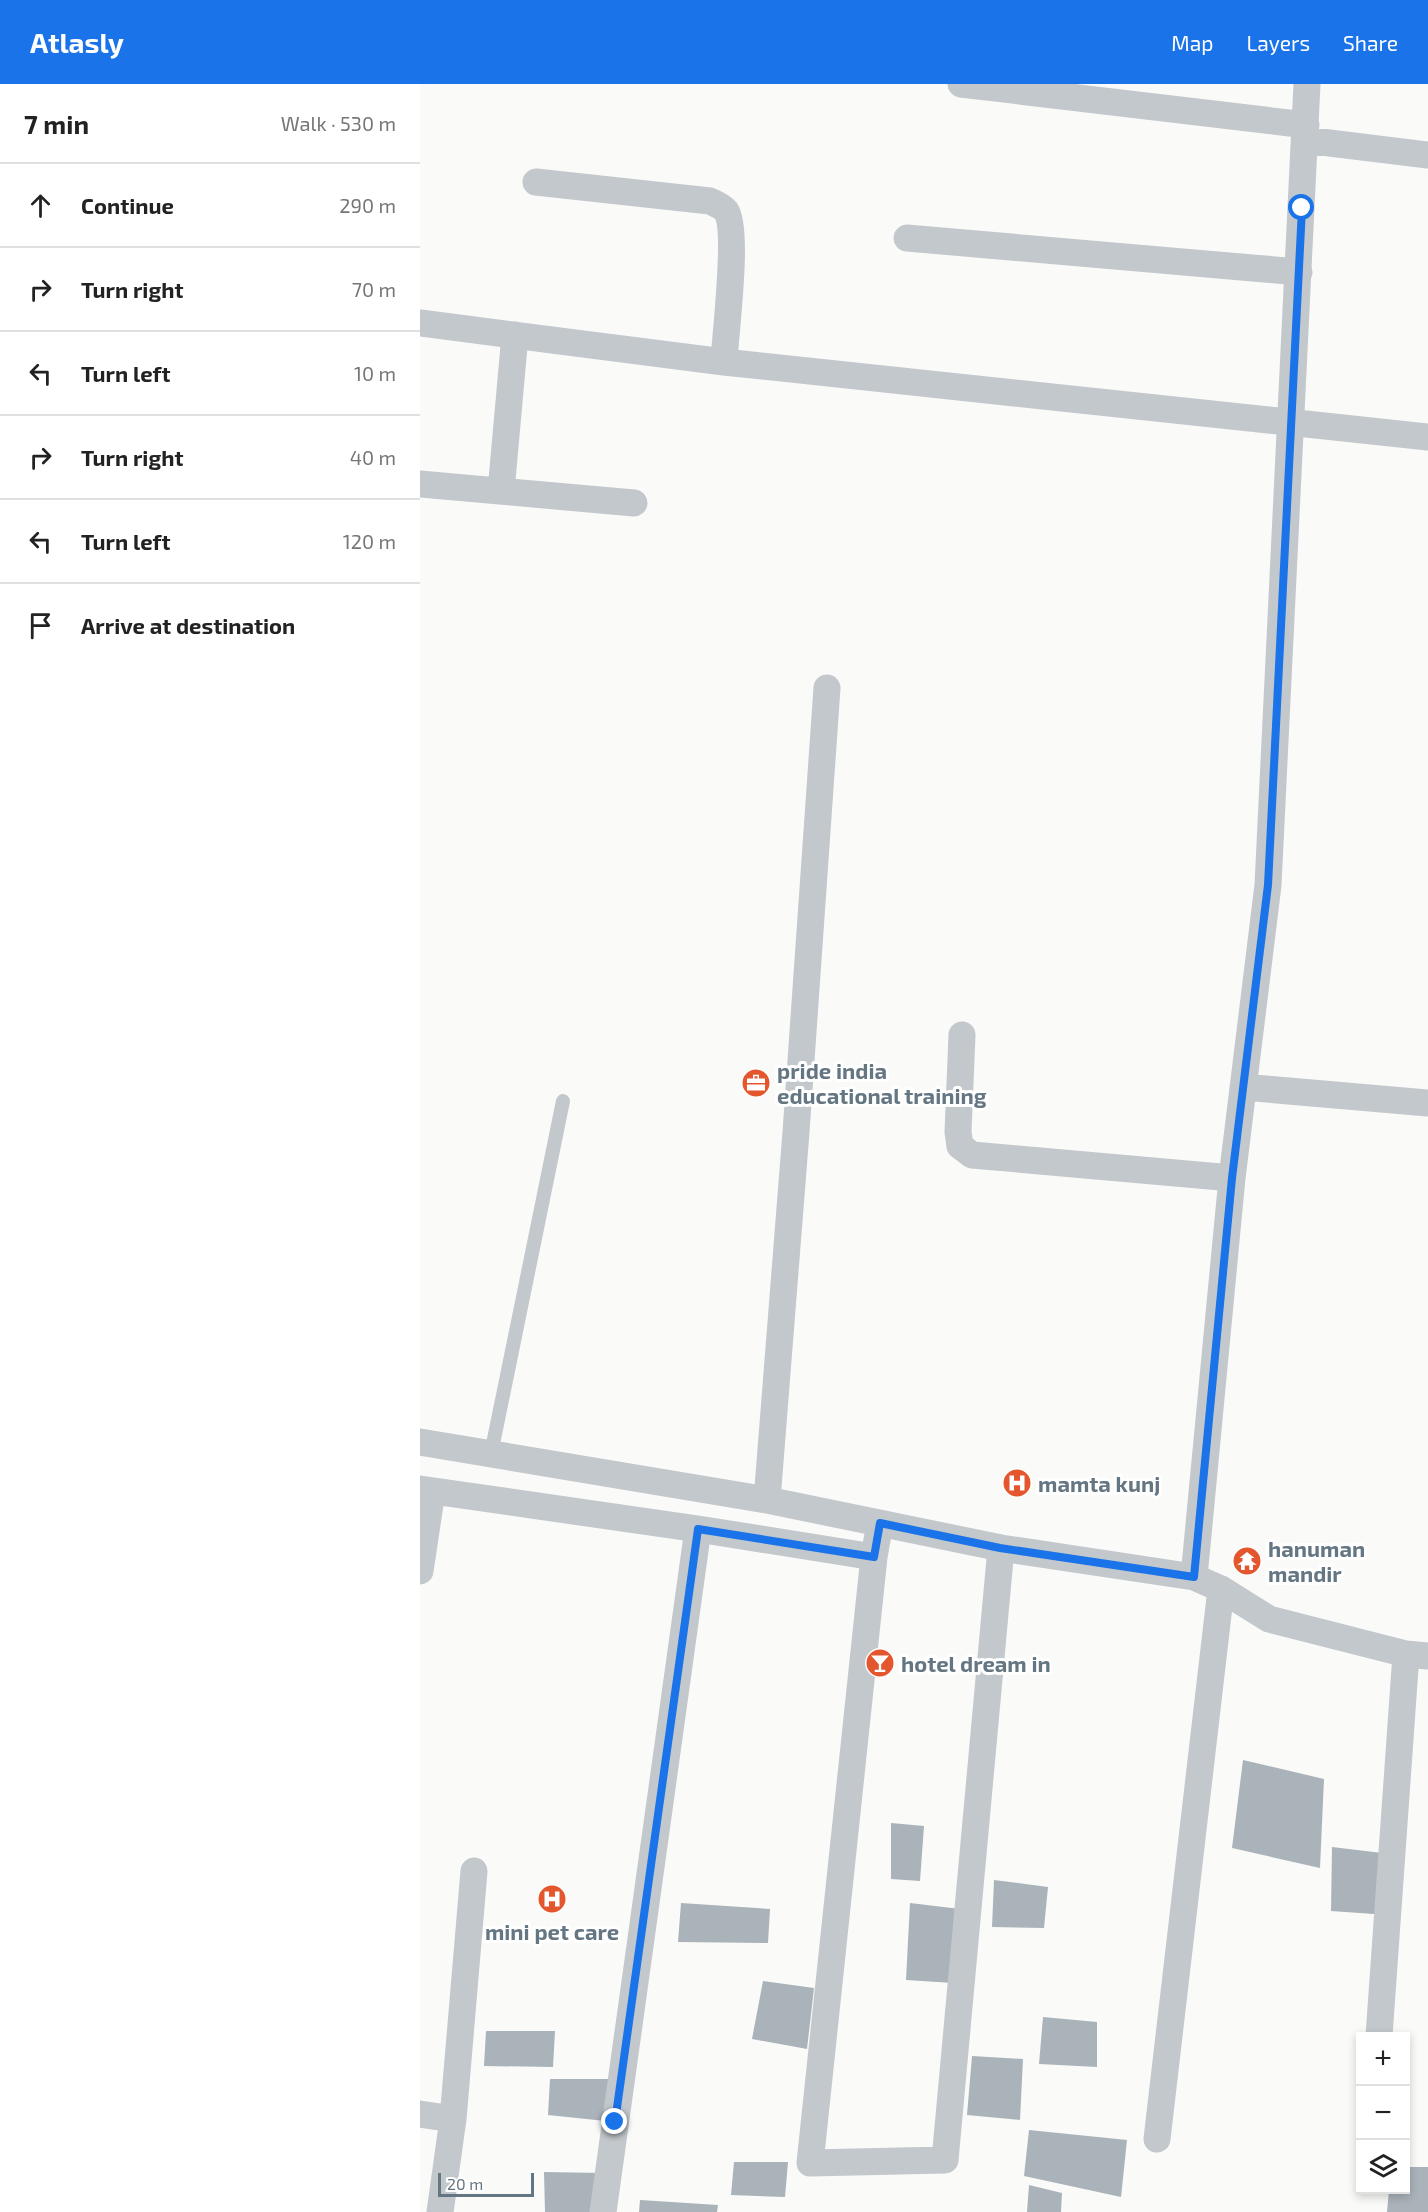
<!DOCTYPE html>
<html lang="en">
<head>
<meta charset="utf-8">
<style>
	:root { --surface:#fff; --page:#f6f6f6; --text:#222; --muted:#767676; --line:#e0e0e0; --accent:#1a73e8 }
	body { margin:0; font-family:"Exo 2",sans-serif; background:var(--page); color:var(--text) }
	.controls { position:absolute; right:18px; bottom:18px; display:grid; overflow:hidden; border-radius:0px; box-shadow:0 3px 9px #0003 }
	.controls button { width:54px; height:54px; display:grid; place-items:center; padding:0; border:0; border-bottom:2px solid var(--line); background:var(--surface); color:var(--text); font:30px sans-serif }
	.scale { position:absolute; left:18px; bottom:15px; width:96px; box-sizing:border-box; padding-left:6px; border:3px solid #657683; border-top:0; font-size:16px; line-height:21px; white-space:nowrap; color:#657683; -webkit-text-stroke:4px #fff; paint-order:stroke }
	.stop { position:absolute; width:18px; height:18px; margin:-14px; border:4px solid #1a73e8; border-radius:50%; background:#fff }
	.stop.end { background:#1a73e8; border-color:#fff; box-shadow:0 2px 6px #0008 }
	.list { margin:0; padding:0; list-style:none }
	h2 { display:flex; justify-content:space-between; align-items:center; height:78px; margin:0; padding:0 24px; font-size:26px }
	h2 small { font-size:20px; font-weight:400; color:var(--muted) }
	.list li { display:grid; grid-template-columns:39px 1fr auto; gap:18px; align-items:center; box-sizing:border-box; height:84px; padding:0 24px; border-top:2px solid var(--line) }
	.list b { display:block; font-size:22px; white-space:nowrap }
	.list em { font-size:20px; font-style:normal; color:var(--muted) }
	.icon { flex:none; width:33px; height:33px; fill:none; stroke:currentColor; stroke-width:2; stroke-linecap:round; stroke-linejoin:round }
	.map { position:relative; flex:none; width:1008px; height:2128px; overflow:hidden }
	header { display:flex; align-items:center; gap:36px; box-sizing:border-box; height:84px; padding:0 30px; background:var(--accent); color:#fff }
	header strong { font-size:28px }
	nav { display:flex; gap:33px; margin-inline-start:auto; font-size:21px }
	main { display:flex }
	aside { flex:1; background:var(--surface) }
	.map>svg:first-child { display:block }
	.building { fill:#aab3b9 }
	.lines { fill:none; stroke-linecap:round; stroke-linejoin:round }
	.service { stroke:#c3c8cc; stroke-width:14 }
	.minor { stroke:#c3c8cc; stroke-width:27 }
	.route { stroke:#1a73e8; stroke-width:8 }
	.labels { text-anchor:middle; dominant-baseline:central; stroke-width:6; stroke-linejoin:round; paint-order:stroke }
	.poi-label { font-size:22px; font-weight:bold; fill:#657683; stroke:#fff; text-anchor:start }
</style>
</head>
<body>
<header>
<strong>Atlasly</strong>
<nav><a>Map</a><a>Layers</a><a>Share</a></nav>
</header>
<main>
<aside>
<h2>7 min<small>Walk · 530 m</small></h2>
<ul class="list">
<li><svg class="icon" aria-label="ahead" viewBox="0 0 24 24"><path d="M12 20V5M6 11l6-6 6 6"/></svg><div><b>Continue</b></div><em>290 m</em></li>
<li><svg class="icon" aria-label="right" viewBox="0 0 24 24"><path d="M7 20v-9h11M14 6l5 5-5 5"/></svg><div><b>Turn right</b></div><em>70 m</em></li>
<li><svg class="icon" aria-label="left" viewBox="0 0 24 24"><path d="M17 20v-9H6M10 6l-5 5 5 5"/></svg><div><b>Turn left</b></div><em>10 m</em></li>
<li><svg class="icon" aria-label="right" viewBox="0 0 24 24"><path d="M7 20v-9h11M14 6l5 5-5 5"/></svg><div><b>Turn right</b></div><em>40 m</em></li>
<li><svg class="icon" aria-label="left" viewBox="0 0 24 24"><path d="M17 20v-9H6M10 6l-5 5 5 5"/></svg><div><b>Turn left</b></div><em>120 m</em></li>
<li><svg class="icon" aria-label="arrive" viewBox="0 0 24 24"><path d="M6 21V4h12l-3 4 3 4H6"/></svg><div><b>Arrive at destination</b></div></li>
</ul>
</aside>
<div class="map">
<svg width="1008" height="2128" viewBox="0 0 1008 2128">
	<rect width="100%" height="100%" fill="#fafaf8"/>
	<!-- building -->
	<path class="building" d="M823 1676 904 1695 900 1784 812 1764Z
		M471 1739 504 1742 500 1797 471 1795Z
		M912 1763 962 1769 968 1831 911 1827Z
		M574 1796 628 1803 624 1844 572 1843Z
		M261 1819 350 1825 348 1859 258 1858Z
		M490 1819 540 1825 533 1899 486 1896Z
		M343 1897 394 1904 387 1965 332 1955Z
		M623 1933 677 1938V1983L619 1980Z
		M66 1947H135L133 1983 64 1982Z
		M552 1972 603 1975 600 2036 547 2031Z
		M130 1995H197L195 2038 128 2031Z
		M609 2046 707 2056 701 2113 604 2092Z
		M314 2078H368L365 2113 311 2111Z
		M986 2083H1008V2128H967L969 2106H986Z
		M124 2088 183 2089 181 2128H125Z
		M609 2101 642 2109 641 2128H607Z
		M220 2116 298 2121 297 2128H219Z"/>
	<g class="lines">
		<!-- service -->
		<path class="service" d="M71 1370 143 1017"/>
		<!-- minor -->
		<path class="minor" d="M541 0 886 41
			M885 56 1008 71
			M116 98 290 117C296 120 302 122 306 127 319 146 305 251 304 278
			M487 154 879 188
			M0 239 304 278 1008 353
			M0 400 214 419
			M81 407 95 251
			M542 951 538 1048 540 1062 552 1071 812 1094
			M823 1003 1008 1019
			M0 1358 347 1416 581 1464 774 1493 801 1505 849 1535 986 1570 1008 1572
			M0 1405 278 1445
			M347 1416 376 1048 407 604
			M460 1439 454 1473 390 2079 525 2076 581 1464
			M0 1487 12 1407
			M774 1493 812 1094 848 801 887 0
			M959 1952 986 1570
			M0 2030 33 2035
			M737 2055 801 1505
			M20 2128 33 2035 54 1787
			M183 2128 278 1445 454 1473"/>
	</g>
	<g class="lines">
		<!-- route -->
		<path class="route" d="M195 2038 278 1445 454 1473 460 1439 580 1464 774 1493 812 1094 848 801 882 124"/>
	</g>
	<!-- icons -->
	<defs>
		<g id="office-disc" transform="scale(1.5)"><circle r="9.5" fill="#e4572e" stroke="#fff"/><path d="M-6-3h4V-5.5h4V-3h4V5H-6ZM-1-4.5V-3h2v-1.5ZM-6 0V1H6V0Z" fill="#fff"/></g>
		<g id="hospital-disc" transform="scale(1.5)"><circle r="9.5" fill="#e4572e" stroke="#fff"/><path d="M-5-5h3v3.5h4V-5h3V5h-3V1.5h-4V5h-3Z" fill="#fff"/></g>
		<g id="temple-disc" transform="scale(1.5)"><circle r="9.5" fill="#e4572e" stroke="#fff"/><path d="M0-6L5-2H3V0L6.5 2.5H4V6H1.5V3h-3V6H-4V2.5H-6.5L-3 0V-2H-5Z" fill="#fff"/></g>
		<g id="bar-disc" transform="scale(1.5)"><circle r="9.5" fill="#e4572e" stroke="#fff"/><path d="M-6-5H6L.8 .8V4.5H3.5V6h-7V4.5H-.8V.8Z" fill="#fff"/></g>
	</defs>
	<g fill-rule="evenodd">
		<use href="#office-disc" x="336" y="999"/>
		<use href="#hospital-disc" x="597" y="1399"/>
		<use href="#temple-disc" x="827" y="1477"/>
		<use href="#bar-disc" x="460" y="1579"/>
		<use href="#hospital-disc" x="132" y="1815"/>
	</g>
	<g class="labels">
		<!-- poi labels -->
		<g class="poi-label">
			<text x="357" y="986">pride india<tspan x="357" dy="25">educational training</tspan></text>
			<text x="618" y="1399">mamta kunj</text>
			<text x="848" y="1464">hanuman<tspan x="848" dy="25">mandir</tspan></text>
			<text x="481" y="1579">hotel dream in</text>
			<text x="132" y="1847" text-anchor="middle">mini pet care</text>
		</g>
	</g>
</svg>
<div class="controls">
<button>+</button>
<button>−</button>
<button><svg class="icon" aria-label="layers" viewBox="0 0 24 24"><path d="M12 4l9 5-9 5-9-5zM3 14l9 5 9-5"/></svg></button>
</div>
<div class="scale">20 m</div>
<div class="stop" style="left:882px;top:124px"></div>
<div class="stop end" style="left:195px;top:2038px"></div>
</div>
</main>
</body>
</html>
